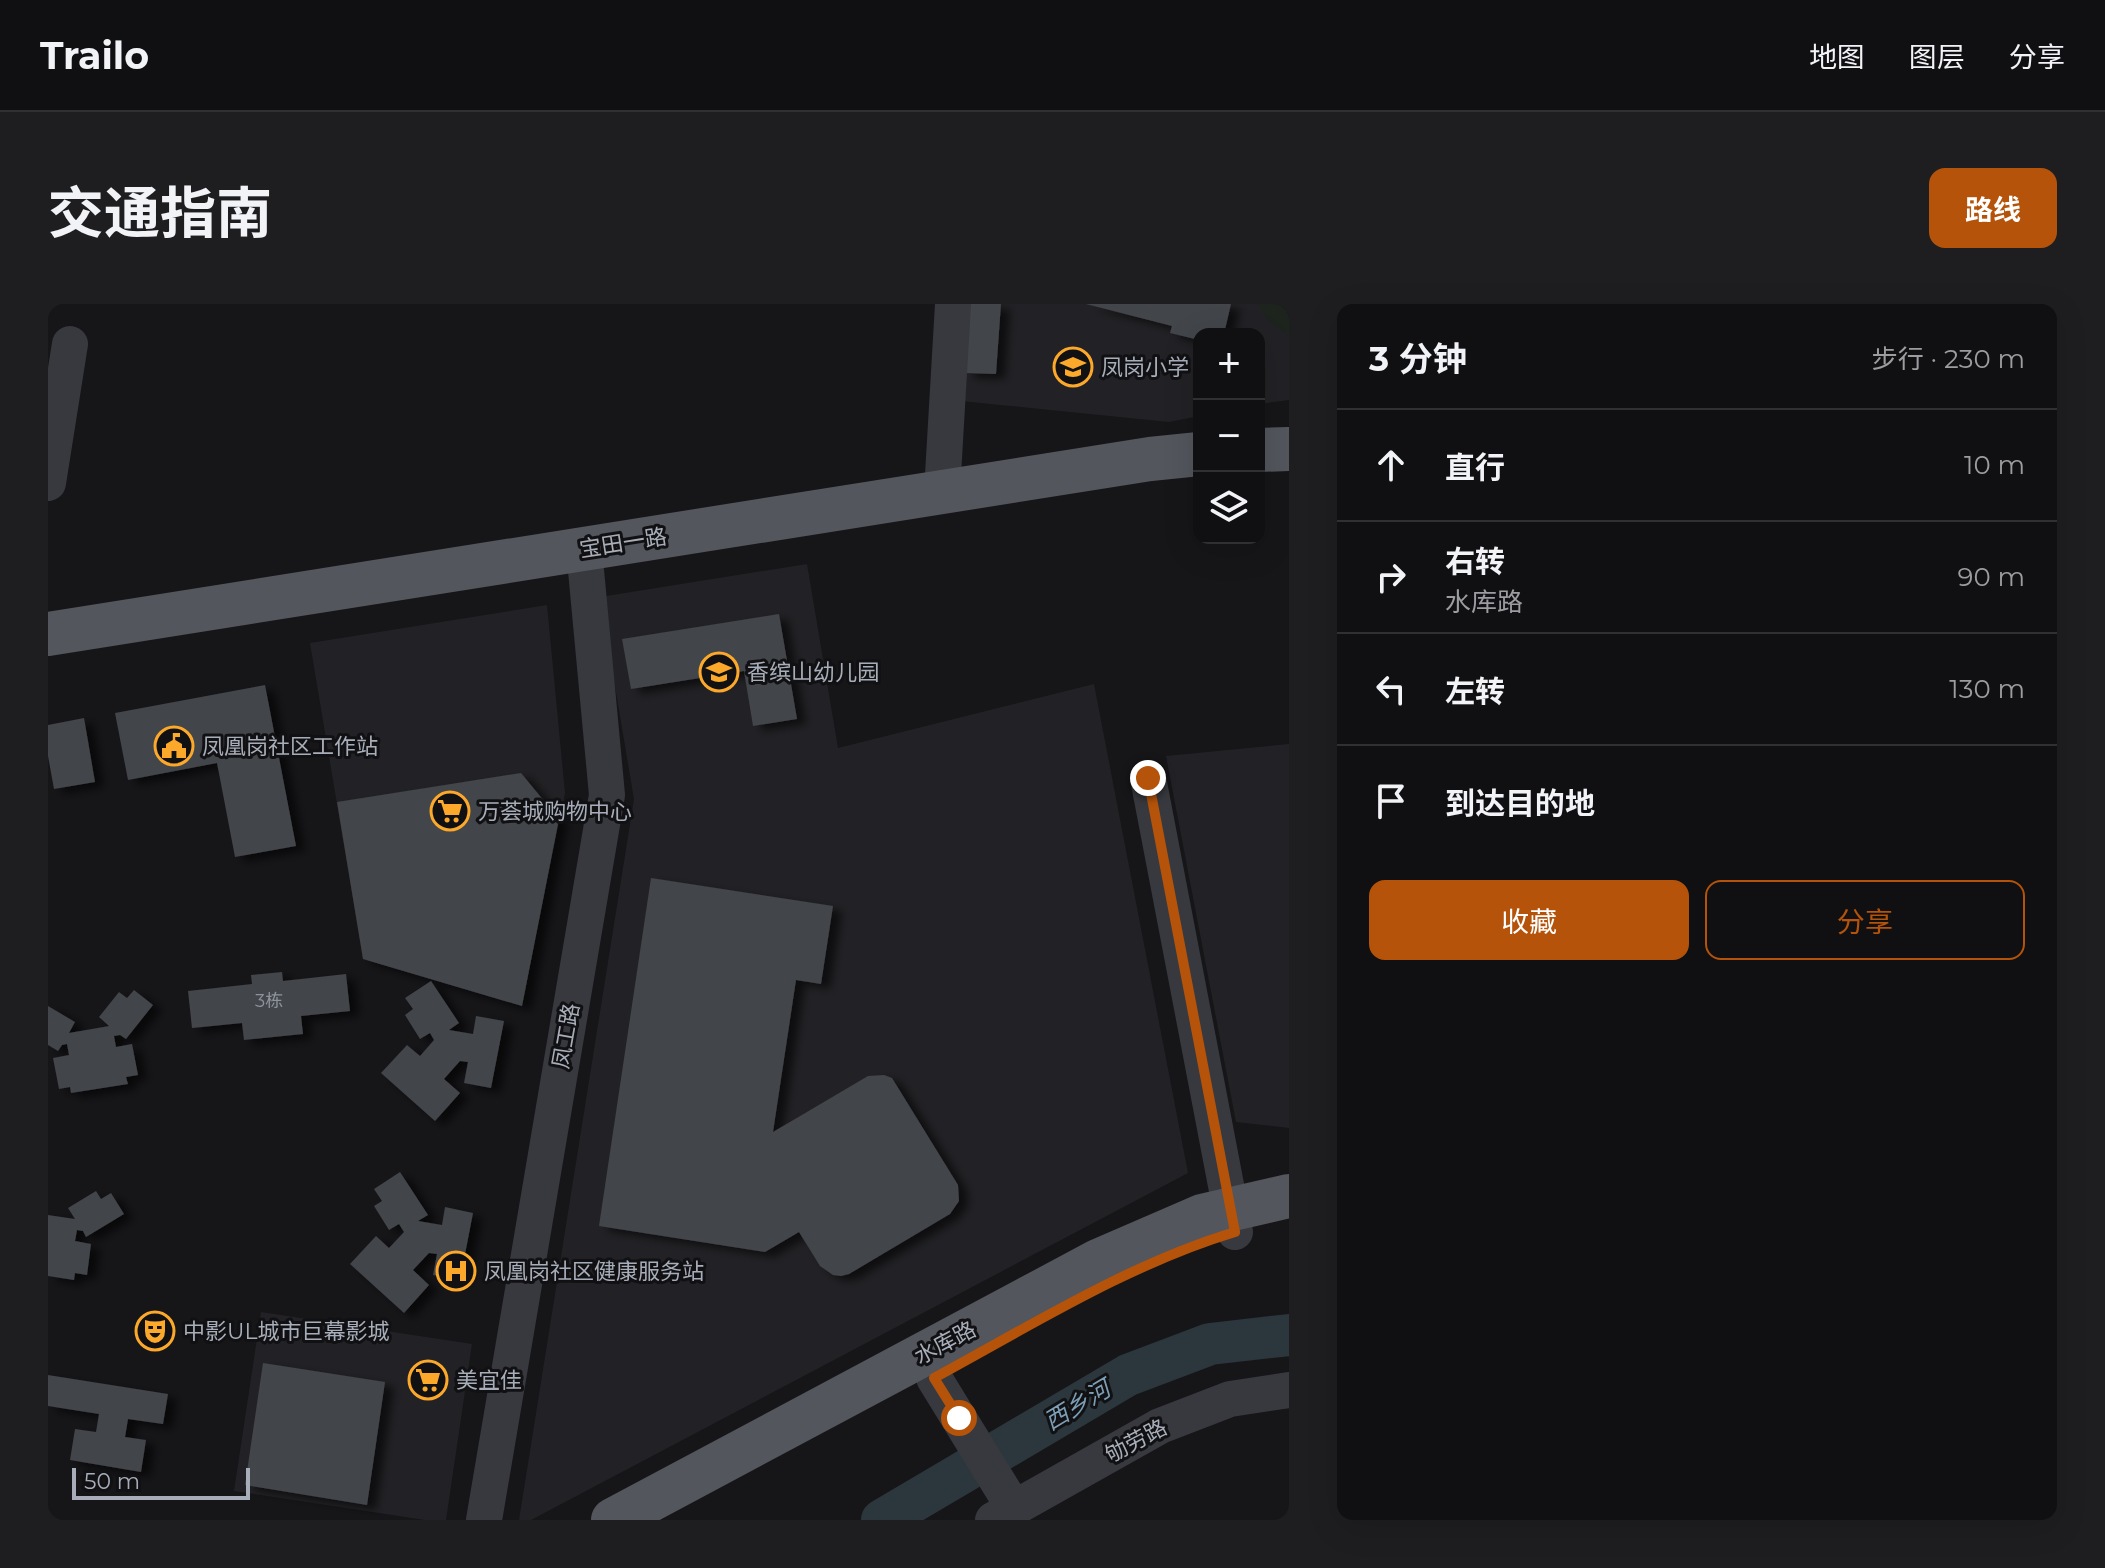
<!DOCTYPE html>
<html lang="zh">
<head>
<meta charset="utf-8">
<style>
	:root { --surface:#101013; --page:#1e1e21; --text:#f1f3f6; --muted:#9c9da0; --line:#303033; --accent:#b45309 }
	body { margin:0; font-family:Montserrat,"Noto Sans SC",sans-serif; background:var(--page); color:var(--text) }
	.controls { position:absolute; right:24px; top:24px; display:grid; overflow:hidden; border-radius:16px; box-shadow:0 8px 32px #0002 }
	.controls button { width:72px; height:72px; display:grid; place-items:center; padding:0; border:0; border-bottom:2px solid var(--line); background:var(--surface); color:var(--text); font:40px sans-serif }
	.scale { position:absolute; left:24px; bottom:20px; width:178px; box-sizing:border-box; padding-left:8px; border:4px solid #a8aeb9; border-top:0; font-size:22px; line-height:28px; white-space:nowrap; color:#a8aeb9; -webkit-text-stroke:6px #111114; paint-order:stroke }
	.stop { position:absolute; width:24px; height:24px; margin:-18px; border:6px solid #b45309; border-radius:50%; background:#fff }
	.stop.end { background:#b45309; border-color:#fff; box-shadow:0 2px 8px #0008 }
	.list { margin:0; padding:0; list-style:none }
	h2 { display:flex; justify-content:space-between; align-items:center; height:104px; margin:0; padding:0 32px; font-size:34px }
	h2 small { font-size:26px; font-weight:400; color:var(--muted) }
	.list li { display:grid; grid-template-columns:52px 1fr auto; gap:24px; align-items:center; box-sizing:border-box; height:112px; padding:0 32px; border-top:2px solid var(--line) }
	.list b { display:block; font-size:30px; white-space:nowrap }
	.list p { margin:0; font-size:26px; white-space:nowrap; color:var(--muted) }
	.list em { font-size:26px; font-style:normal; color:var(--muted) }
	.actions { display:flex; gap:16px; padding:24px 32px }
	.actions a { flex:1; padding:18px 0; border:2px solid var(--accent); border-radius:16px; text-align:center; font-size:28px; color:var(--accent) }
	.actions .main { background:var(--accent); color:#fff }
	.icon { flex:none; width:44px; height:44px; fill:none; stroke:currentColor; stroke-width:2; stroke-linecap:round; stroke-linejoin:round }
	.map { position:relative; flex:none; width:1241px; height:1216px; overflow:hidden; border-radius:16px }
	header { display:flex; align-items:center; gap:48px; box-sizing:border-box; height:112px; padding:0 40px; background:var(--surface); border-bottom:2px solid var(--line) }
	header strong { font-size:38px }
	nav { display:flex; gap:44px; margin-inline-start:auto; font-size:28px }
	.intro { display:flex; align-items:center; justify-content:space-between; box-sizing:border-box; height:192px; padding:0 48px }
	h1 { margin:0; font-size:56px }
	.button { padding:20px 36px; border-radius:16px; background:var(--accent); color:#fff; font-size:28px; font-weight:700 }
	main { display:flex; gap:48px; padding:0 48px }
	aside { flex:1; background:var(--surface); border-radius:16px; box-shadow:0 8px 32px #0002 }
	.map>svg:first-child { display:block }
	.built { fill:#222226 }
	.green { fill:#1c241d }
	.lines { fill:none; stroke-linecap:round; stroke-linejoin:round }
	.river { stroke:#2c373d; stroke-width:42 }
	.building { fill:#424449; filter:url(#shadow) }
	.minor { stroke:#37393e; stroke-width:36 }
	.major { stroke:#53565d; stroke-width:44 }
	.route { stroke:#b45309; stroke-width:10 }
	.labels { text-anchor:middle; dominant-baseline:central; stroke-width:6; stroke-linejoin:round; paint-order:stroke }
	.number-label { font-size:18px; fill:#8e949d }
	.poi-label { font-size:22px; fill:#a8aeb9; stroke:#111114; text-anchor:start }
	.street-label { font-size:22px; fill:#a8aeb9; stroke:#111114 }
	.water-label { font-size:24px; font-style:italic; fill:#7d9fb6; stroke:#111114 }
</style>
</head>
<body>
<header>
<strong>Trailo</strong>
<nav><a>地图</a><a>图层</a><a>分享</a></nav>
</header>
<div class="intro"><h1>交通指南</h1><a class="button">路线</a></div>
<main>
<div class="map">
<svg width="1241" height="1216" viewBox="0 0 1241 1216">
	<defs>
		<filter id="shadow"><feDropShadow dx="9" dy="5" stdDeviation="4" flood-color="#0009"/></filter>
	</defs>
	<rect width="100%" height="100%" fill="#161619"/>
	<!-- built -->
	<path class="built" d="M909 0H1241V96L1211 100V30H1151V112L1121 118 893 95Z
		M759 260 790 444 1046 380 1140 869 483 1216H471L586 495 552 293Z
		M499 301 517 489 474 702 315 655 262 339Z
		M1241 440V824L1188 818 1118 452Z
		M213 1008 424 1040 398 1216H377L186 1187Z"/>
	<!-- green -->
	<path class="green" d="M1210 0H1241L1238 2 1241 6V32L1220 16Z"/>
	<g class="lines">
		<!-- river -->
		<path class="river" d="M834 1216 1080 1071 1162 1040 1241 1031"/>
	</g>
	<!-- building -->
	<path class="building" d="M920 0H953L948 70 917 69Z
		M1038 0H1183L1176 30H1151V36L1122 29 1124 22Z
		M731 310 749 415 705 422 696 367 583 385 574 335Z
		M217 381 248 542 187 553 169 459 80 476 67 409Z
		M36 414 47 478 6 485 0 452V421Z
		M473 469 511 515 474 702 315 655 289 498Z
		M603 574 785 602 773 680 748 676 725 828 820 772 836 771 844 774 910 881 911 897 902 910 801 970 793 972 785 971 772 962 751 928 717 948 551 922Z
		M234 668 235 677 298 670 302 707 253 712 255 730 196 736 194 719 144 724 140 687 204 680 203 671Z
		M383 677 411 719 401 726 425 730 428 712 456 717 443 784 416 779 420 758 412 757 396 775 412 789 387 817 333 769 359 741 372 752 386 736 382 729 372 735 357 711 365 705 357 694Z
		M86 686 105 701 78 735 72 731 66 732 68 743 84 740 90 771 78 773 80 780 23 789 22 783 11 785 5 754 21 751 19 740 14 741 10 747 0 741V702L27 718 21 729 61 722 51 713 71 688 79 694Z
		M352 868 380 911 370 917 394 921 397 903 425 909 412 976 385 971 389 950 381 949 365 966 381 981 356 1009 302 960 328 932 341 944 356 928 351 920 341 926 326 902 334 897 326 885Z
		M48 887 53 895 63 889 76 910 38 933 35 927 29 926 27 937 43 940 39 971 27 969 26 976 0 972V911L27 915 20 904Z
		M215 1059 337 1078 319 1201 197 1181Z
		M0 1071 120 1090 115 1120 80 1115 77 1133 98 1136 93 1168 22 1156 27 1125 48 1128 51 1110 0 1102Z"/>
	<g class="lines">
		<!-- minor -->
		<path class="minor" d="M0 179 22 40
			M894 188 905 0
			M1100 474 1187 928
			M886 1074 966 1204
			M436 1216 559 491 536 245
			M945 1216 1112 1122 1182 1095 1241 1086"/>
		<!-- major -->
		<path class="major" d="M1211 146 1241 145
			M0 330 1102 155 1151 150
			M565 1216 1050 957 1154 912 1241 892"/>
	</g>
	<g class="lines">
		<!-- route -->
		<path class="route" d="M911 1114 886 1074C984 1021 1081 960 1187 928L1100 474"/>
	</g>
	<!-- icons -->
	<defs>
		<g id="school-ring" transform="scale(2)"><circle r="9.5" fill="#111114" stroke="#fca92b" stroke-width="1.5"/><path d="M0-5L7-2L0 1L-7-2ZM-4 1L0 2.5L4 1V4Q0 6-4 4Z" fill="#fca92b"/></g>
		<g id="civic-ring" transform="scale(2)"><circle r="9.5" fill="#111114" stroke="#fca92b" stroke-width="1.5"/><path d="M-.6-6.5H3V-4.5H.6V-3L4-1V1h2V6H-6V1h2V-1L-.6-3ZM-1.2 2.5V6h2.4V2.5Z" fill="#fca92b"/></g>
		<g id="supermarket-ring" transform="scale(2)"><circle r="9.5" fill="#111114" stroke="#fca92b" stroke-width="1.5"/><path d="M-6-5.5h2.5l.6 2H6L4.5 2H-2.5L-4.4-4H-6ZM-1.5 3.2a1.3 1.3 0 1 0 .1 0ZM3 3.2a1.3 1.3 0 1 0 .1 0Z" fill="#fca92b"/></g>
		<g id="hospital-ring" transform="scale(2)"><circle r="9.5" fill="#111114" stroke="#fca92b" stroke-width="1.5"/><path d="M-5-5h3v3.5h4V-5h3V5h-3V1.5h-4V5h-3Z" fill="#fca92b"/></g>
		<g id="theatre-ring" transform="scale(2)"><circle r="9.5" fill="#111114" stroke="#fca92b" stroke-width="1.5"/><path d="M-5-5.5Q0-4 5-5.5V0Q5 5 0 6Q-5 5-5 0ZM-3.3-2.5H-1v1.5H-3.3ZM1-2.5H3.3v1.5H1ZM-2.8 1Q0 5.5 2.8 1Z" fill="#fca92b"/></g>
	</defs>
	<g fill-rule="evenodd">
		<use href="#school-ring" x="1025" y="63"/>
		<use href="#school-ring" x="671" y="368"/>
		<use href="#civic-ring" x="126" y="442"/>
		<use href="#supermarket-ring" x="402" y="507"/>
		<use href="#hospital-ring" x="408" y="967"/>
		<use href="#theatre-ring" x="107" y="1027"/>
		<use href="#supermarket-ring" x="380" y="1076"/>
	</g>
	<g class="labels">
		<!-- number labels -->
		<g class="number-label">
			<text x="221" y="697">3栋</text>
		</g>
		<!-- poi labels -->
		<g class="poi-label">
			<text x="1053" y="63">凤岗小学</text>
			<text x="699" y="368">香缤山幼儿园</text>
			<text x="154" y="442">凤凰岗社区工作站</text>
			<text x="430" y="507">万荟城购物中心</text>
			<text x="436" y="967">凤凰岗社区健康服务站</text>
			<text x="135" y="1027">中影UL城市巨幕影城</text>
			<text x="408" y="1076">美宜佳</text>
		</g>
		<!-- street labels -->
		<g class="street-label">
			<text transform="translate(575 239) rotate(-9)">宝田一路</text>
			<text transform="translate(518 732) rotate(-80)">凤工路</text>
			<text transform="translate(897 1039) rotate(-28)">水库路</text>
			<text transform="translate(1088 1137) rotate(-28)">劬劳路</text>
		</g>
		<!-- water labels -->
		<g class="water-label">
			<text transform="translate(1029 1101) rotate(-31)">西乡河</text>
		</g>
	</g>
</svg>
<div class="controls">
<button>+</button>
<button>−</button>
<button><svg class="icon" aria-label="layers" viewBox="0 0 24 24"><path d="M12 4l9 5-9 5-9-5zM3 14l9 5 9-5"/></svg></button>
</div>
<div class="scale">50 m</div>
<div class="stop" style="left:911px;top:1114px"></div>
<div class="stop end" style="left:1100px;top:474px"></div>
</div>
<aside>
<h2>3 分钟<small>步行 · 230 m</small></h2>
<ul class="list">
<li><svg class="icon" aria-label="ahead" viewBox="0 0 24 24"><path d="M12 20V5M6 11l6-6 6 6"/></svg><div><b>直行</b></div><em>10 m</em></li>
<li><svg class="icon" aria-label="right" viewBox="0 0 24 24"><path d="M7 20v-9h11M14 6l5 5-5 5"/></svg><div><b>右转</b><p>水库路</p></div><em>90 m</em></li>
<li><svg class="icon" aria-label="left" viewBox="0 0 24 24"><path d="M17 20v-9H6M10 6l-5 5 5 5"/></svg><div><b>左转</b></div><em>130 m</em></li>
<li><svg class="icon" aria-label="arrive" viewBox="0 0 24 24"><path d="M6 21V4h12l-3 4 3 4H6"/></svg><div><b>到达目的地</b></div></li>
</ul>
<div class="actions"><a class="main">收藏</a><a>分享</a></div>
</aside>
</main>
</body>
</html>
